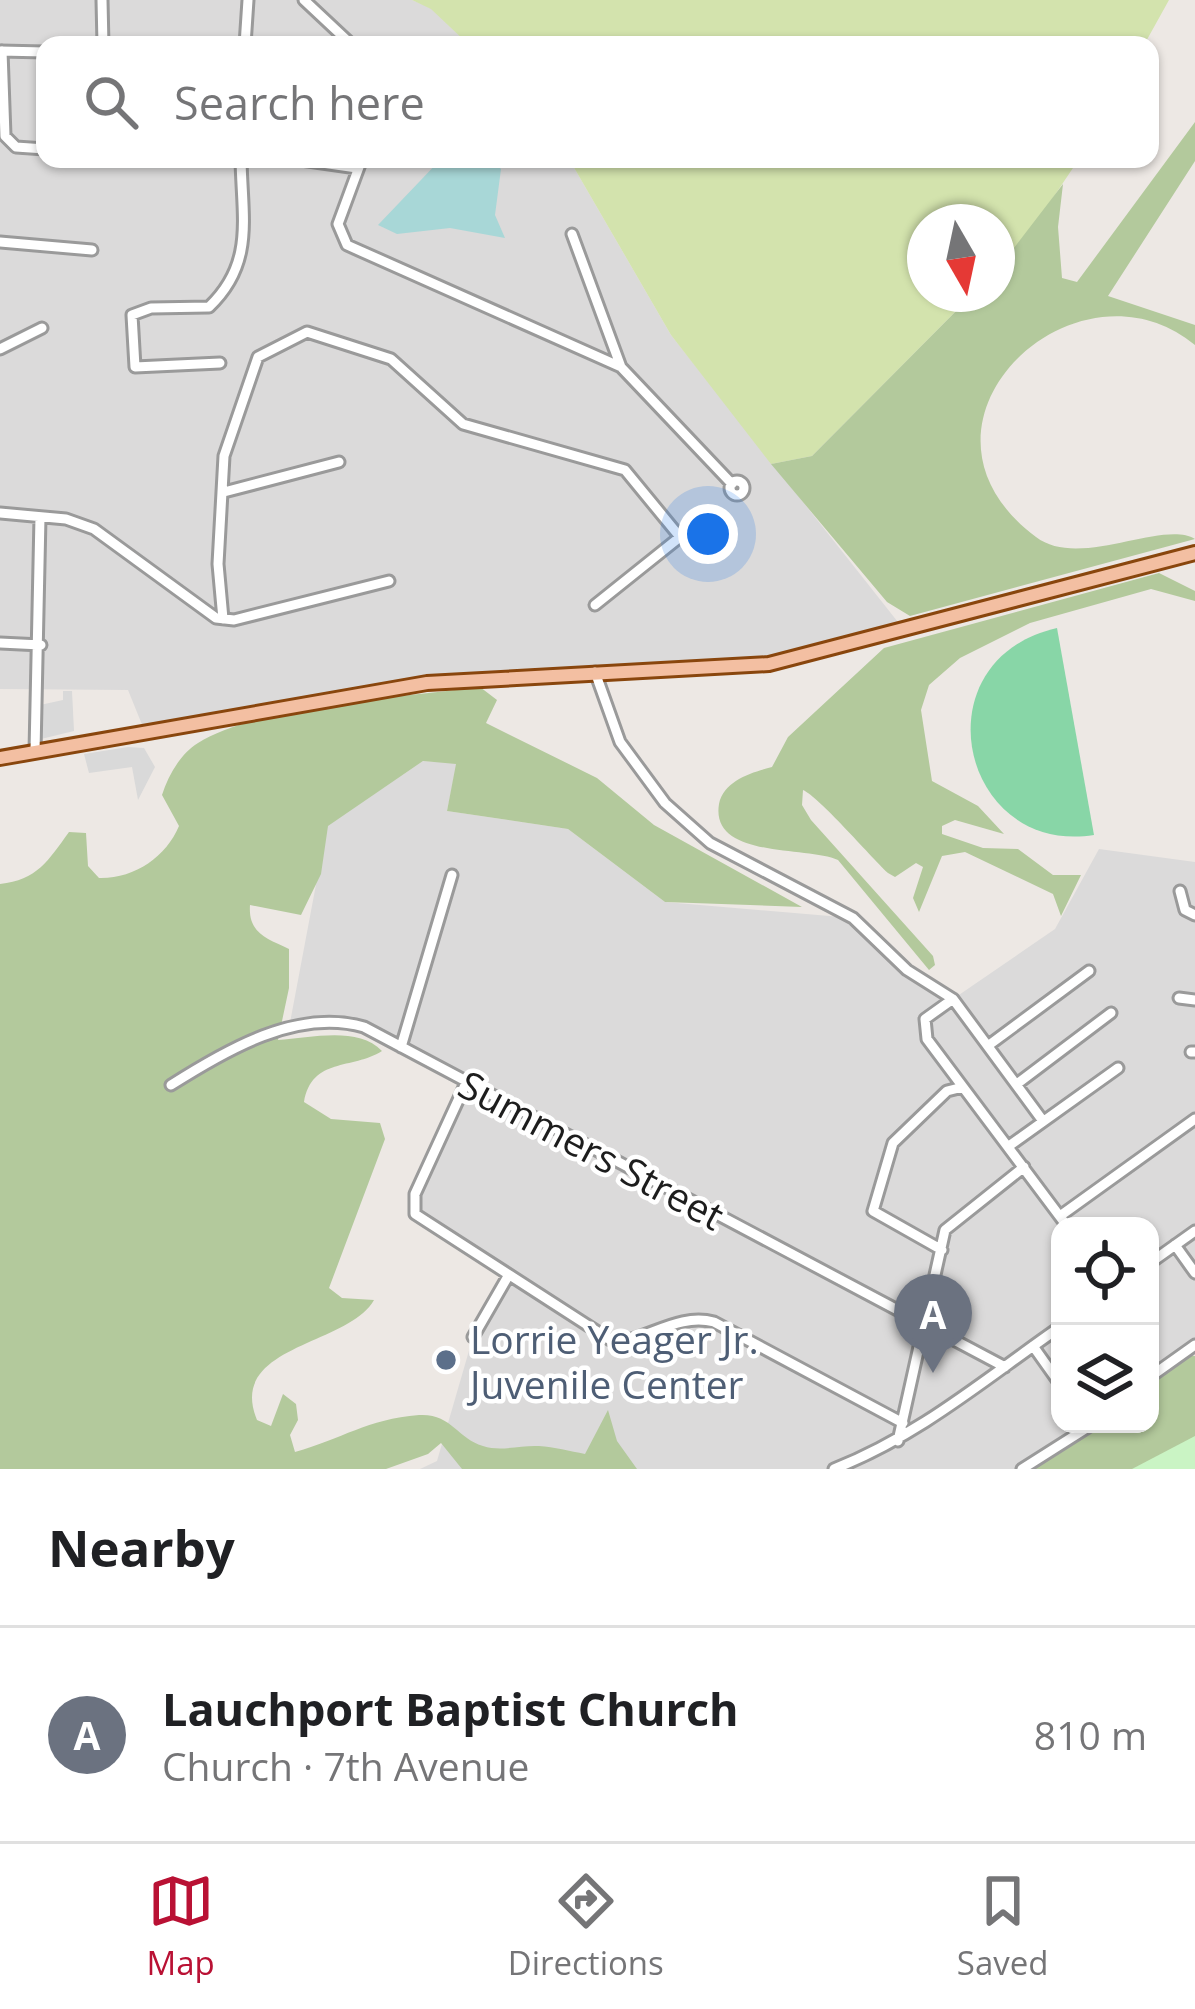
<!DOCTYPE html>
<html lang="en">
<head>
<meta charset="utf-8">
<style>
	:root { --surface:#fff; --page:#f2f2f2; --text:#202124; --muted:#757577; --line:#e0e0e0; --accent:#b91134 }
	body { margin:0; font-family:"Open Sans",sans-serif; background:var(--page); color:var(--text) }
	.controls { position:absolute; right:36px; bottom:36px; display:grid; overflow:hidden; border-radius:24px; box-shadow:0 3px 9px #0004 }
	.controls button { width:108px; height:108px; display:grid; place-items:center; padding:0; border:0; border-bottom:3px solid var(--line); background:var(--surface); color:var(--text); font:60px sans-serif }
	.compass { position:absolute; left:907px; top:204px; width:108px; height:108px; border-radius:50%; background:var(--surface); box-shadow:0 3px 9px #0004; rotate:171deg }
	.you { position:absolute; left:708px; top:534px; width:42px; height:42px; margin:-30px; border:9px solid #fff; border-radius:50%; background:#1a73e8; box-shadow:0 0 0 18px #1a73e833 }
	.badge { display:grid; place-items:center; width:78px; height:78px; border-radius:50%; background:var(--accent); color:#fff; font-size:39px; font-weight:700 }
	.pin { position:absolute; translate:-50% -99px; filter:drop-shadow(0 3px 6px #0008) }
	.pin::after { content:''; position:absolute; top:63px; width:42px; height:36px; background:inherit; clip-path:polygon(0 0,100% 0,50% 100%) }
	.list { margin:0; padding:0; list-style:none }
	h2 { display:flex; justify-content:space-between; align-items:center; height:156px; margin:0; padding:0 48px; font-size:51px }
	h2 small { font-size:39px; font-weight:400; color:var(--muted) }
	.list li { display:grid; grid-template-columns:78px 1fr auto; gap:36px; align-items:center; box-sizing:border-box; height:216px; padding:0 48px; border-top:3px solid var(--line) }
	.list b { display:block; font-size:45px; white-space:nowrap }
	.list p { margin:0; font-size:39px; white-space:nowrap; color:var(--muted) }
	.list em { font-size:39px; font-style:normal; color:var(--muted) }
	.icon { flex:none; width:66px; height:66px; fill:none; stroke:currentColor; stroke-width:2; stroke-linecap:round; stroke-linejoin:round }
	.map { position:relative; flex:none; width:1195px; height:1469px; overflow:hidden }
	.search { position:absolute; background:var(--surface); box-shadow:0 3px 9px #0004; left:36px; right:36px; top:36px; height:132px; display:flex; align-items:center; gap:30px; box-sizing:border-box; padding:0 42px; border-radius:24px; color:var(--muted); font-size:45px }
	.sheet { height:372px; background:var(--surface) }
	nav { display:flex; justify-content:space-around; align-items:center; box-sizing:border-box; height:168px; border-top:3px solid var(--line); background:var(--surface); font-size:33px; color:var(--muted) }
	nav a { display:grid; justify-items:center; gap:6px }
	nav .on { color:var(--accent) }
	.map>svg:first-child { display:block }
	.residential { fill:#dbdada }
	.grass { fill:#d3e3ad }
	.forest { fill:#b3c99c }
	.park { fill:#caf4c4 }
	.pitch { fill:#88d6a7 }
	.parking { fill:#d9d9d9 }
	.water { fill:#a8d7d7 }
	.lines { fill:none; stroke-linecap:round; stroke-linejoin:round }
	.minor-casing { stroke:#9a9a9a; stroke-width:15 }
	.major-casing { stroke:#89460d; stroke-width:18 }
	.minor { stroke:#fff; stroke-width:9 }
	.major { stroke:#f3bfa2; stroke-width:12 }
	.service-dot { fill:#5c6f8a; stroke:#fff; stroke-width:4.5 }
	.labels { text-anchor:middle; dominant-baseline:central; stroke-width:9; stroke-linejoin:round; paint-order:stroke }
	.street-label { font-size:39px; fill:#1d1d1d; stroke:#fff }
	.service-label { font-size:39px; fill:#4e5e75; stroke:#fff; text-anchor:start }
</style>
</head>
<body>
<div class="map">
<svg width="1195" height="1469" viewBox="0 0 1195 1469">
	<rect width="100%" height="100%" fill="#ede8e4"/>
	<!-- residential -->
	<path class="residential" d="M0 0H412L431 8 469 45H45V159H569L671 335 905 631 716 669 427 683 145 732 128 690 0 689Z
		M423 761 457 763 447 811 568 829 665 902 853 918 953 999 1055 929 1099 849 1195 862V1345L1150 1377V1226H1060V1424H1093L1022 1469H420L437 1461 473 1337 507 1279 415 1214V1194L465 1083 344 1022 289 1028 327 826Z"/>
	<!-- grass -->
	<path class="grass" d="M412 0H1169L1144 45H469L431 9Z
		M569 159H1079L1020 247 997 270V222H925V294H973L812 456 771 464 671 335Z"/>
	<!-- forest -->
	<path class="forest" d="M1195 122V161L1108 296 1195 325V345C1075 246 886 425 1036 537 1079 570 1163 519 1195 539L910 616 887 602 771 464 812 456 973 294H997V270L1063 184 1058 227 1062 278 1077 282Z
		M1159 573 1195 591V601L1151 589 1030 623 960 658 929 685 921 710 932 781 978 806 1004 834 955 820 942 826V834L983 848 1018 849 1053 875H1081L1061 916 1053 894 965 852 942 856 919 912 913 898 923 867 916 863 895 877 888 873C869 855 819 797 803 790L802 805 811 820 933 956 935 965 929 970 838 860C807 846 710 859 719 804 724 780 753 772 772 767L788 737 884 648Z
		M480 687 497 700 486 723 597 778 654 825 802 907 665 902 568 829 447 811 456 764 423 761 328 826 321 874 301 915 250 905C248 933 266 938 289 949V988L278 1040C311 1038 358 1026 382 1051 352 1070 312 1057 304 1102L331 1119 380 1123 385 1139 329 1288 342 1298 374 1300C348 1346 226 1345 257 1420L271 1426 283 1394 296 1404 298 1420 290 1435 295 1452C342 1439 367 1419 419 1415 451 1413 457 1438 483 1446 501 1452 520 1445 539 1446 554 1447 570 1451 585 1454L608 1410 617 1441 637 1469H462L441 1443 428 1454 386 1469H0V884C37 880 48 861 69 832L86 833 88 866 99 878C134 879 166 857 179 826L162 795C168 776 180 754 198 743 260 705 406 697 480 687Z
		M1187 1355 1195 1356V1469H1032L1098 1424H1150V1383Z"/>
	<!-- park -->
	<path class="park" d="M1195 1436V1469H1132Z"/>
	<!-- pitch -->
	<path class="pitch" d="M1057 628 1094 835C960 856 917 660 1057 628Z"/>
	<!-- parking -->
	<path class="parking" d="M63 691H72L74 731 41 739 40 705 63 700Z
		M128 747 144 748 155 767 138 800 132 767 89 773 84 754Z"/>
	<!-- water -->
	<path class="water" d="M441 159H491L501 169 495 215 505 238 450 228 397 234 378 225Z"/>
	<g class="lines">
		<!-- minor casing -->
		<g class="minor-casing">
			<path id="minor" d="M102 0 103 45
				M304 0 352 45
				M245 45 248 0
				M0 51 45 52
				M2 51 5 136 16 147 45 149
				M294 159 357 168
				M362 159 338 224 347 245 621 367 732 484
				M572 234 621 367
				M0 242 92 250
				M0 349 42 328
				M220 363 135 367 132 315 151 308 209 307C255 263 242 218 241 159
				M730 488a7 7 0 1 1 14 0a7 7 0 1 1-14 0Z
				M224 492 339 462
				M0 513 66 519 94 529 216 618 234 620 389 581
				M223 619 218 564 224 456 258 357 307 332 391 359 463 424 625 470 680 537 595 605
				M0 643 41 645
				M595 672 620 742 665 803 710 843 853 918 907 970 953 999 1043 1121
				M35 751 40 517
				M1180 891 1185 910 1195 915
				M1179 998 1195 1000
				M953 999 925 1019 927 1039 1067 1226
				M989 1045 1089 971
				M401 1047 452 875
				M1191 1052H1195
				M466 1083 415 1194V1214L615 1343C650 1338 679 1313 714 1322L903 1423
				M1017 1084 1111 1013
				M171 1085C226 1050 297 1008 364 1027L1005 1367
				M1009 1146 1118 1068
				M1060 1216 1195 1119
				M1175 1245 1195 1273
				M942 1250 873 1211 893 1143 947 1091 963 1087
				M1150 1263 1195 1231
				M473 1337 507 1278
				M1033 1346 1060 1384
				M1150 1377 1195 1345
				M898 1441 945 1230 1024 1167
				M834 1469C920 1435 985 1379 1060 1327
				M1022 1469 1093 1424"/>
		</g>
		<!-- major casing -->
		<g class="major-casing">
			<path id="major" d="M0 758 427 683 769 664 1195 553"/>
		</g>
		<!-- minor -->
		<use href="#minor" class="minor"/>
		<!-- major -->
		<use href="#major" class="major"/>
	</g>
	<!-- markers -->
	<circle class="service-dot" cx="446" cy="1360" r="12"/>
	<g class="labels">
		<!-- street labels -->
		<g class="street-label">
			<text transform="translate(592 1149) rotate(28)">Summers Street</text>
		</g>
		<!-- service labels -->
		<g class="service-label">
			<text x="470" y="1338">Lorrie Yeager Jr.<tspan x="470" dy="45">Juvenile Center</tspan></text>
		</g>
	</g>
</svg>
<div class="controls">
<button><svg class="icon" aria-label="locate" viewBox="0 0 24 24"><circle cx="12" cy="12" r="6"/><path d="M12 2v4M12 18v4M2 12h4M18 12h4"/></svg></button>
<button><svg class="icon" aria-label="layers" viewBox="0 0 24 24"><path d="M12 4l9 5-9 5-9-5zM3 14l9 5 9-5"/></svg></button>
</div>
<svg class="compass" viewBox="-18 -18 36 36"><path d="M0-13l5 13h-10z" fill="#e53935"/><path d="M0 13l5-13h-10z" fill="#757577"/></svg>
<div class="you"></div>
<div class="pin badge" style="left:933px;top:1373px;background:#6b7280">A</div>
<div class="search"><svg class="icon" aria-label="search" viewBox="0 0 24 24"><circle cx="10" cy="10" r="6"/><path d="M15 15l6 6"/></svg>Search here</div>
</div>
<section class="sheet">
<h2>Nearby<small></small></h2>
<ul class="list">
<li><span class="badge" style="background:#6b7280">A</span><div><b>Lauchport Baptist Church</b><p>Church · 7th Avenue</p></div><em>810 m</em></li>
</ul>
</section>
<nav>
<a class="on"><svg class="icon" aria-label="map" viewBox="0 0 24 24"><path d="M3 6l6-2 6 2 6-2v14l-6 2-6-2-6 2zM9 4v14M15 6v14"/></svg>Map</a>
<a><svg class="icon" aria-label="directions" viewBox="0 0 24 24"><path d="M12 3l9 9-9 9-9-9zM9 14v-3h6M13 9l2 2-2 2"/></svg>Directions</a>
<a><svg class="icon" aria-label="saved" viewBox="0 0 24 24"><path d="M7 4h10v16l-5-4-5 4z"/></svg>Saved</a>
</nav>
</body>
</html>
